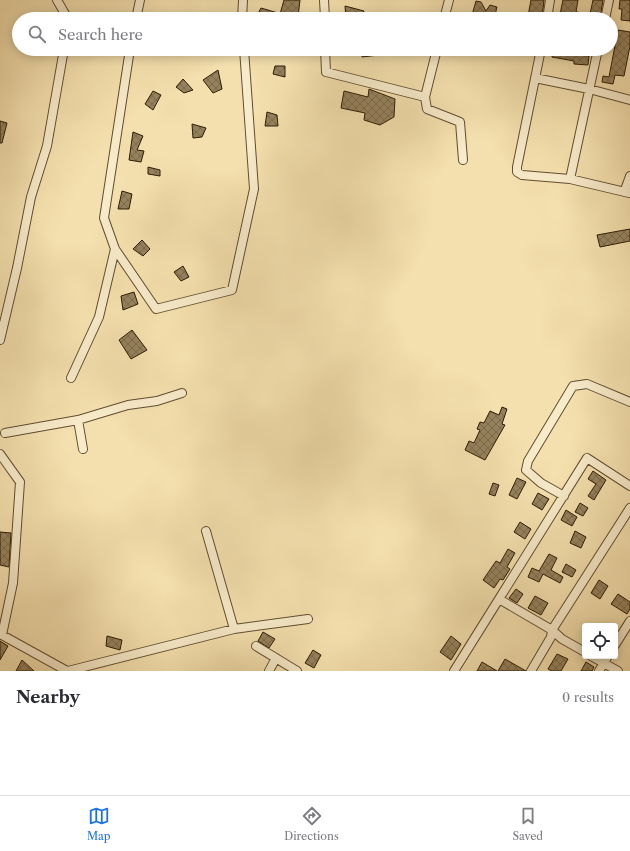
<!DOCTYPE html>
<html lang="en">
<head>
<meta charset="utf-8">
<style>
	:root { --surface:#fff; --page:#f7f7f7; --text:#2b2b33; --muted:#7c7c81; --line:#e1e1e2; --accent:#1a73e8 }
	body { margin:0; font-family:"Libre Caslon Text",serif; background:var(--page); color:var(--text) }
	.controls { position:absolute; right:12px; bottom:12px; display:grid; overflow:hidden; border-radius:4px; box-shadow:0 2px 10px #0003 }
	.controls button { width:36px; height:36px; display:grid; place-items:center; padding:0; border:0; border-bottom:1px solid var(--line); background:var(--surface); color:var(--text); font:20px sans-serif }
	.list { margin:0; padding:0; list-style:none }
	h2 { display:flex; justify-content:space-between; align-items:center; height:52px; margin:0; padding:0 16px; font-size:17px }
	h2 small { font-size:13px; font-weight:400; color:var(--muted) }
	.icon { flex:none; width:22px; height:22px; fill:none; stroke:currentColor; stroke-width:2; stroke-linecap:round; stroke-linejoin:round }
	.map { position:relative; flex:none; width:630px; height:671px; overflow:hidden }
	.search { position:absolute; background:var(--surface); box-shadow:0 2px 10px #0003; left:12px; right:12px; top:12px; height:44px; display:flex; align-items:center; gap:10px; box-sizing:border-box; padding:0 14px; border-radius:22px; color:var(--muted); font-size:15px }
	.sheet { height:124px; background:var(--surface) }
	nav { display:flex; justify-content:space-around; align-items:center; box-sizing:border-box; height:56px; border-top:1px solid var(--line); background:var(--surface); font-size:11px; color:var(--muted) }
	nav a { display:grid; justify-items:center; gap:2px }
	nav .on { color:var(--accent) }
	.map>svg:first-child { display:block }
	.building { fill:url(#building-cross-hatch); stroke:#2e1c06 }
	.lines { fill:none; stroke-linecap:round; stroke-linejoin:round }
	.minor-casing { stroke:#604d30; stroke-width:10 }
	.minor { stroke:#f8ebca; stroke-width:8 }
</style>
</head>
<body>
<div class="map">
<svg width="630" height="671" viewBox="0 0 630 671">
	<defs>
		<pattern id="building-cross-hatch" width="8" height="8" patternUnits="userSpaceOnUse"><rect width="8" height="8" fill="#95825d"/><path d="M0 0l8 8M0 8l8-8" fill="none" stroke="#7a6a4b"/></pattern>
	</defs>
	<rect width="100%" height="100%" fill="#f4e0ae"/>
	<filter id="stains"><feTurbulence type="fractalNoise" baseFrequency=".005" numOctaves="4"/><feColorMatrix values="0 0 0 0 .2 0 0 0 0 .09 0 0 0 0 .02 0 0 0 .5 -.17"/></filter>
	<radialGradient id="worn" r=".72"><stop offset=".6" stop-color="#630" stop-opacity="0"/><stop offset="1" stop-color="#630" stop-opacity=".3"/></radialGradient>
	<!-- building -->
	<path class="building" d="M284 0H300L298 17 280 14Z
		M531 0H544L542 18 528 16Z
		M563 0H578L576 12 590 14 593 0H603L600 19H559Z
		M620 0H630V21L621 20 622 9H619Z
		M476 1 481 2 486 11 490 5 497 7 494 19 472 15Z
		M345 6 364 11 362 19H346Z
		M261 8 278 13 275 19 256 17Z
		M618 30 630 32V46L624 76 615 75 613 84 602 82 603 76 609 77Z
		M363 49H379V55L362 57Z
		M553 49H568L567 54 589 56 588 65 574 64V61L552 57Z
		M275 66H285V77L273 74Z
		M218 70 222 89 213 93 203 80Z
		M183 79 193 90 184 93 176 87Z
		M369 89 395 99 394 117 380 125 364 120 365 113 341 108 344 91 368 97Z
		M153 91 161 95 153 110 145 104Z
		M267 112 277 115 278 126H265Z
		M0 121 7 123 2 143H0Z
		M192 124 206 128 202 137 193 138Z
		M133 132 143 136 137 150 144 151 141 162 129 160Z
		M148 167 160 170V176L148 174Z
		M122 191 132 194 129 209H118Z
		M630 229V241L600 247 597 235Z
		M142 240 150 249 143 256 133 249Z
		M183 266 189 277 181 281 174 272Z
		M134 292 138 304 123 310 121 296Z
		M132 330 147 350 131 359 119 340Z
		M502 407 507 409 502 424 505 425 485 460 465 450 469 441 474 443 480 430 477 429 480 422 484 423 490 411 499 415Z
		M593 471 606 480 594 500 588 496 596 484 588 479Z
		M517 478 526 482 517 499 509 495Z
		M493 483 499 485 495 496 489 494Z
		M538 493 549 499 542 510 532 504Z
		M580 503 588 508 583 516 575 512Z
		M566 510 577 517 572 526 561 520Z
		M520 522 531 529 525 539 514 532Z
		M575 531 586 537 581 548 570 543Z
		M0 532 11 533 9 567 0 565Z
		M508 549 515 553 507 567 510 569 503 580 500 579 494 588 483 580 496 561 500 563Z
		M549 554 557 558 551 570 563 577 560 583 543 574 539 582 528 577 532 568 539 571Z
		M566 564 576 570 572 577 562 572Z
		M599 580 608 586 600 599 591 593Z
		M516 589 523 594 517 603 509 598Z
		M618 594 630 602V609L627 614 611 604Z
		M535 596 548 603 541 615 528 608Z
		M263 632 275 639 269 648 258 641Z
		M107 636 122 640 120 650 106 646Z
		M451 636 461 644 451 660 440 652Z
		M0 641 8 646 0 660Z
		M313 650 321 655 314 668 305 663Z
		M557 654 568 659 561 671H552L548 669Z
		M505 659 526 671H498Z
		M22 660 34 671H16Z
		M482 662 497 671H477Z
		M586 662 594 667 592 671H581Z"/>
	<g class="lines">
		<!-- minor casing -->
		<g class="minor-casing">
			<path id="minor" d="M57 0 65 14V19
				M324 0 325 19
				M136 19 140 0
				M242 19 243 0
				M444 19 449 0
				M547 19 550 0
				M605 19 609 0
				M130 49 104 218 115 249 156 309 232 290 254 189 244 49
				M325 49 326 72 425 97 437 49
				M541 49 517 167V172L522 175 570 179 629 193
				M535 78 589 89 630 100
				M425 97 427 109 460 122 463 160
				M570 179 598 49
				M629 193 625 190 630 176
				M0 340 17 268 31 197 47 146 64 49
				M71 378 99 317 115 249
				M78 420 83 449
				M5 433 78 420 128 405 157 401 182 393
				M0 454 20 482 13 583 2 635
				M564 496 541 483 526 470 528 461 573 386 587 384 630 402
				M206 531 234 629
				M0 634 67 671
				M615 645 630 621
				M256 646 297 671
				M585 652 562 639 552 630 499 599 587 458 630 486
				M591 656 618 671
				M68 671 234 629 308 619
				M269 671 276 658
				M454 671 499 599
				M531 671 551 637 552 630 630 508
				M599 671 608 656"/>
		</g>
		<!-- minor -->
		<use href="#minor" class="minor"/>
	</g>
	<rect width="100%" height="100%" filter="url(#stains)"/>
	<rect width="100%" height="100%" fill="url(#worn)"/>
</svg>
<div class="controls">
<button><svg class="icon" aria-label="locate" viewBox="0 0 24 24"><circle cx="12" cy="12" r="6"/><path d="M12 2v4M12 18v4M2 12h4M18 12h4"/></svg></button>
</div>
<div class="search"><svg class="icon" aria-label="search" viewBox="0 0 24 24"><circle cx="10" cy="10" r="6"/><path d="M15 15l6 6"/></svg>Search here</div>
</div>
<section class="sheet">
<h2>Nearby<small>0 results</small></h2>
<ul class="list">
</ul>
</section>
<nav>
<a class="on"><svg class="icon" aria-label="map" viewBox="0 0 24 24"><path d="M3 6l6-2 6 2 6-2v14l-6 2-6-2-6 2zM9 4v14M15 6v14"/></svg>Map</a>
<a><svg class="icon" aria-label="directions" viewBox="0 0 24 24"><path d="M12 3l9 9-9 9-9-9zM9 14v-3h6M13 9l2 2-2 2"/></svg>Directions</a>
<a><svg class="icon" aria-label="saved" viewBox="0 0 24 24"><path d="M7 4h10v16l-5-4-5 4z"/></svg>Saved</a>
</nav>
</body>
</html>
